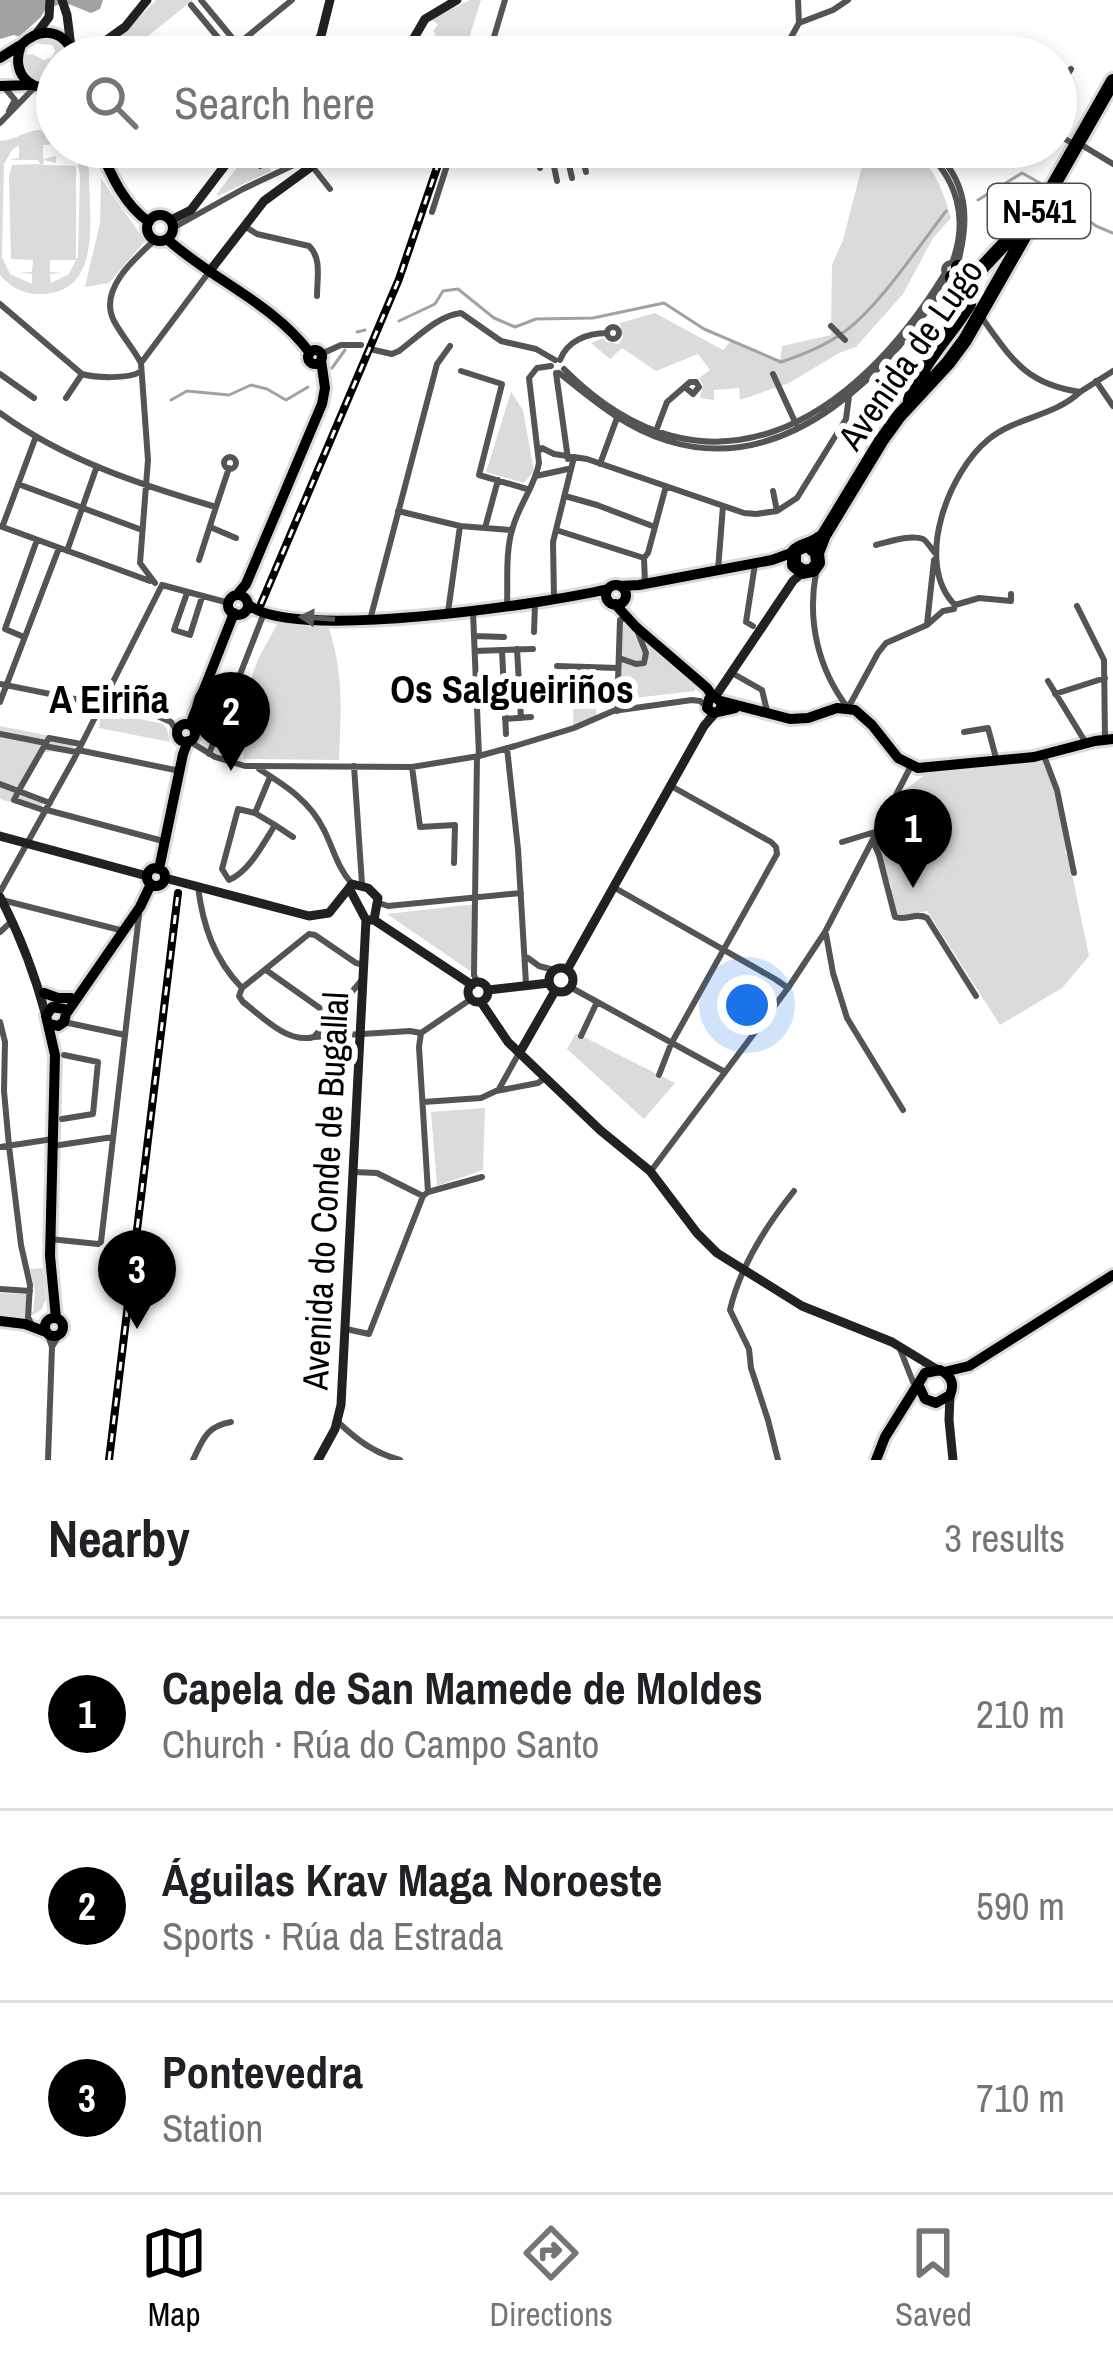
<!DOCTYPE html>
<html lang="en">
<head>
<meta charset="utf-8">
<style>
	:root { --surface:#fff; --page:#f2f2f2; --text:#202124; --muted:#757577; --line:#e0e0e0; --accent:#000 }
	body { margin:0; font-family:"Archivo Narrow",sans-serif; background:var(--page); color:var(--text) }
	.you { position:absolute; left:747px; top:1005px; width:42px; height:42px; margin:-30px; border:9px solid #fff; border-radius:50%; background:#1a73e8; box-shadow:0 0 0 18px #1a73e833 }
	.badge { display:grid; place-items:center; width:78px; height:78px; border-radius:50%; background:var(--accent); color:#fff; font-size:39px; font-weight:700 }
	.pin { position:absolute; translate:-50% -99px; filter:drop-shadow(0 3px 6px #0008) }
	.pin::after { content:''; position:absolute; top:63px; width:42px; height:36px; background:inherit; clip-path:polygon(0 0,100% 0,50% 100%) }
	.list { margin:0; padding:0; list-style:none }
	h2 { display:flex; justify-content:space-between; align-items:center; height:156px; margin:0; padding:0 48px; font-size:51px }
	h2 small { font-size:39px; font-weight:400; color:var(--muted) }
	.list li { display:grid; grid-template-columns:78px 1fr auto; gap:36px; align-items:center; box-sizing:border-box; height:192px; padding:0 48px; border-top:3px solid var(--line) }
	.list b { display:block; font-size:45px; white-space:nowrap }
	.list p { margin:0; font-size:39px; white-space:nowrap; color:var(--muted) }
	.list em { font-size:39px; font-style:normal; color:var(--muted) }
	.icon { flex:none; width:66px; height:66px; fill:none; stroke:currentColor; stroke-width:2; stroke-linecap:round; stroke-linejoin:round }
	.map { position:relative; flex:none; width:1113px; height:1460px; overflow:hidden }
	.search { position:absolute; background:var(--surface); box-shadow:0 6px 18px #0003; left:36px; right:36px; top:36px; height:132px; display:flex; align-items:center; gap:30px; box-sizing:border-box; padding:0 42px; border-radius:66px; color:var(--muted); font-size:45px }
	.sheet { height:732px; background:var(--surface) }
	nav { display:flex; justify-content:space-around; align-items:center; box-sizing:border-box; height:168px; border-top:3px solid var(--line); background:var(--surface); font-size:33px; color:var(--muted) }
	nav a { display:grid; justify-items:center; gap:6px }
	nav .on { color:var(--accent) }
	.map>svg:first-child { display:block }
	.green { fill:#dbdbdb; fill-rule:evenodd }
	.water { fill:#a2a2a2 }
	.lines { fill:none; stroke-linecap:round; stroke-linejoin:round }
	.stream { stroke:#a2a2a2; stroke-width:3 }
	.primary-casing { stroke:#dbdbdb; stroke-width:16 }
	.highway-casing { stroke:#dbdbdb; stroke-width:20 }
	.street { stroke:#545454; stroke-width:6 }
	.secondary { stroke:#212121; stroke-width:9 }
	.primary { stroke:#000; stroke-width:10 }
	.highway { stroke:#000; stroke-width:14 }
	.rail-casing { stroke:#000; stroke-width:8 }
	.rail { stroke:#fff; stroke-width:3; stroke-dasharray:9; stroke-linecap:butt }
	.oneway { fill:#595959 }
	.labels { text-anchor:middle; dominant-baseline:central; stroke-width:12; stroke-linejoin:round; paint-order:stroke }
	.shield { fill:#fff; stroke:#4c4c4c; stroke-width:3 }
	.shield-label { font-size:33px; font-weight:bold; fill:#000 }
	.street-label { font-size:36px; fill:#000; stroke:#fff }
	.neighbourhood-label { font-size:39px; font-weight:bold; fill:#000; stroke:#fff }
</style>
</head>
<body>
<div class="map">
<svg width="1113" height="1460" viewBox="0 0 1113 1460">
	<rect width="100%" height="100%" fill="#fff"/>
	<!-- green -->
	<path class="green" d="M156 0H193L122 57H94L116 41Z
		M470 0H481L463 57H432V38L436 35 433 31 438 25 431 19Z
		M45 36 63 43 70 57H57V82L45 85 27 77 21 55 32 54 44 60 52 57 55 51 52 45 39 44 36 38Z
		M37 130 57 132V144L43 145V159L56 156V163L44 160 43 165 76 166V260H50V272L63 273 50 274 51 283 69 274 78 256 80 174 77 159 66 147 81 148 88 162 89 174C89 216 103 291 43 294 25 295 11 288 0 275V141C12 141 24 132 37 130ZM19 145V158L9 160H38L40 164 12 165 9 177 11 259 33 260 32 272H20L32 274V284L10 274 2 257 4 164 12 150Z
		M276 147H295L270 166 271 171 218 196 217 194 244 158 260 168Z
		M867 147C877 147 888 146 898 147 930 151 944 192 951 218L933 238 903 294 856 347 839 353 789 383 740 400 739 388 714 390V400L700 398 703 385 699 378 710 370 698 354 656 371 622 348 610 359 591 343 603 338 607 342 619 344 623 336 620 323 655 313 723 350 731 341 780 361 782 346 831 335 832 265 843 240Z
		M101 178 145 241 109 283 85 287 100 223Z
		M511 392 523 410 534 471 524 483 486 472Z
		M620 620 695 688V691L617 700Z
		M278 622 328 626C344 672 341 711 339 760L243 759C247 731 245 700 253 673 259 653 270 640 278 622Z
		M574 666 598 667 596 718 573 729Z
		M104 711 163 724 167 729 170 742 99 728 101 714Z
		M0 726 76 741 70 754C34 746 38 757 23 786L25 793 45 800 39 811 0 799Z
		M1043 762 1055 791 1066 848 1065 853 1068 855 1089 956 1062 988 1000 1025 927 911 899 916 895 914 889 890 892 889 889 879H887L878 844 905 790 927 773Z
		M476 904 473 973 387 914Z
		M576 1033 675 1083 644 1119 567 1049Z
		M485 1108 483 1170 437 1186 431 1112Z
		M43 1268 46 1299 41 1310 27 1318 0 1315V1293L27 1294 29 1311 33 1312 35 1292 30 1269Z"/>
	<!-- water -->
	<path class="water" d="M0 0H103L100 9 91 13 66 3 46 8 41 17 19 37 14 35 0 39Z"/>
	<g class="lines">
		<!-- stream -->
		<path class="stream" d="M1057 197 1096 226 1113 233
			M978 200 1022 173 1040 183
			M399 321 435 304 443 291 458 289 494 318 515 327 536 319 593 318 664 303 704 329 781 362C802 355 823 347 841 334 875 312 920 245 946 211
			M357 332 365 330
			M332 368 345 350
			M171 400 187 391 229 395 251 385 267 389 286 400 308 387"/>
		<!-- primary casing -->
		<g class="primary-casing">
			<path id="primary" d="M0 58 19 46
				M0 86 30 85
				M57 86C28 93 11 72 21 45 41 25 66 30 74 57
				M99 147C111 174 123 204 149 222
				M147 228a13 13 0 1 1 26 0a13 13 0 1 1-26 0Z
				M167 239C212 280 273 303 310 353
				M308 357a7 7 0 1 1 14 0a7 7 0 1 1-14 0Z
				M606 595a10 10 0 1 1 20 0a10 10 0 1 1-20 0Z
				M620 586 639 585 772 560 794 552
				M237 595 246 584 322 404 325 388 321 360
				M228 605a10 10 0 1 1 20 0a10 10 0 1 1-20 0Z
				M248 604C288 643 549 603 608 589
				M615 604 636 627 707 688 713 697
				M721 701 790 719 808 718 837 708 855 710 872 725 898 758 918 768 1034 757 1095 741 1113 739
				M720 710 722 703 715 697 709 699 707 708 713 713 735 708
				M177 733a9 9 0 1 1 18 0a9 9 0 1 1-18 0Z
				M190 725 234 613
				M147 877a9 9 0 1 1 18 0a9 9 0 1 1-18 0Z
				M159 869 183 754 188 741
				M44 993 58 998H71
				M66 1014 140 907 151 884
				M50 1024 58 1026 64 1022 66 1014 64 1009 52 1007 46 1016 55 1055 50 1256 56 1318
				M45 1327a9 9 0 1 1 18 0a9 9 0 1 1-18 0Z
				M0 1321 25 1324 46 1332
				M944 1372 969 1366 1113 1275
				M876 1460 885 1437 925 1373 940 1370C951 1375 955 1384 950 1395L936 1403 925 1399 919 1386"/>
		</g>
		<!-- highway casing -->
		<g class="highway-casing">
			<path id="highway" d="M958 267 970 276 976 274 1023 224
				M910 400C921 361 949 337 969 304 972 289 965 281 952 277
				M809 546 817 553 818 563 813 570 803 572 794 565V552C801 544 811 546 820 538
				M817 553 824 535 881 441 899 416 948 363 965 340 1113 81"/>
		</g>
		<!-- street -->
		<path class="street" d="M201 0 248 57
			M191 5 234 57
			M799 23 833 10 848 0
			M139 48 147 57
			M131 54 134 57
			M222 57 292 0
			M340 57 353 40
			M488 57 505 0
			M780 57 799 23 798 0
			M5 88 15 100 9 111
			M1056 92 1071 69
			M0 123 35 87
			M1056 134 1074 144
			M1080 144 1113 164
			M183 147 187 152 192 147
			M398 147 426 154 431 147
			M535 147 540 168
			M550 147 557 181
			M565 147 572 178
			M580 147 586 172
			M921 147C957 177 969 218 952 263
			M930 147C969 180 970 220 957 266
			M238 149 260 166 274 147
			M621 158 622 147
			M515 163 516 147
			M432 212 449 159 457 147
			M244 226 257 234 309 246C322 258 317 279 317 296
			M173 228 243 189 300 162 312 166 330 189
			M944 270a7 7 0 1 1 14 0a7 7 0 1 1-14 0Z
			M0 304 82 374C96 378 128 379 140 372
			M982 318C1012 359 1025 384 1080 392L1113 371
			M831 326 845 340
			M607 333a6 6 0 1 1 12 0a6 6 0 1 1-12 0Z
			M374 350 392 354 399 351C418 337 437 316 461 313L501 341 536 349 555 360
			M321 354 341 345H361
			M560 360C567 341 587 333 607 333
			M141 363C133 348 122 336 114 321 98 290 134 259 155 240
			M564 369C709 514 855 421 945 273
			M461 371 502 384 479 475 527 489
			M556 373 568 459
			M559 373C593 400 625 428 668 441 788 478 893 370 949 277
			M0 374 34 398
			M773 374 796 424
			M1096 381 1113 406
			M66 398 82 374
			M0 413C64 460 141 485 216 507L229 468
			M656 431 667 402 690 382H696L699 387 693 394 686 388
			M538 452 542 448 554 454 587 459 744 513 756 514 777 511 797 498 846 419 849 396
			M224 463a6 6 0 1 1 12 0a6 6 0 1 1-12 0Z
			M600 464 617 418
			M536 476 568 469
			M18 484 142 530
			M773 491 777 511
			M565 496 597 505 655 527
			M398 511 460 526 511 530
			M3 525 35 439
			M0 526 150 581
			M210 527 236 538
			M485 528 498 480
			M556 530 644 558
			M876 545C888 542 911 534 923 539 926 540 933 551 935 553
			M67 551 97 466
			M199 560 216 507
			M718 570 723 506
			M816 573C807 621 818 669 848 708L878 653 886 643 927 625 943 611 954 609 955 605C913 563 949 471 989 439 1016 417 1053 417 1080 392
			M155 583 140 563 148 460 141 363 209 272
			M645 584 644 558 648 553 666 486
			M162 585 229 603
			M187 593 174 630 190 635 202 597
			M554 598 553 542 574 457
			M955 605 979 598 1011 601V594
			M507 606C508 582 505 550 513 527 519 505 535 486 539 463L529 378 537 368 551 366
			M1077 606 1104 660 1105 739
			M448 612 460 526
			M473 612 479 756
			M370 620 437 364 450 346
			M927 624 934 560
			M753 626 746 622 755 564
			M534 632 535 605
			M474 636 504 637
			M24 637 5 629 37 540
			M517 649 521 718
			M502 650 506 734
			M475 651 533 649
			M619 658 636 664 644 663 646 653 637 630
			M557 666 618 668
			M732 673 762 690 767 711
			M1048 681 1086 743
			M0 684 155 715 171 722 177 731
			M1055 694 1105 678
			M0 702 59 548
			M617 711 620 620 627 617
			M505 719 531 717
			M964 732 988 728 996 758
			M0 734 46 743 49 738 81 744
			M189 741 215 757 245 766 412 767 479 756 515 746 574 728 613 711 692 700 700 701 706 706
			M44 746 76 752
			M507 748 518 849 526 984
			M78 750 180 771
			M209 754 264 613
			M477 756 474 975 477 982
			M1044 756 1057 790 1074 873
			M354 766 362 884
			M412 767 420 827 455 825 454 863
			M259 769C286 786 310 801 324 830 334 850 337 867 352 884
			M0 784 50 803
			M18 792 46 743
			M18 792 14 800 46 811
			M238 809 255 813 275 825C263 844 249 872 229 880L222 869Z
			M47 810 163 841
			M255 813 270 777
			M275 825 293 837
			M873 841 879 855 895 917C906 921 916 912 927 918L976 996
			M842 842 878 831
			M198 887C203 926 214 959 242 988
			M615 888 775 979 788 988
			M0 892 74 759 162 585
			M2 900 124 931
			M379 903 388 906 521 893
			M0 932 12 921
			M826 934 833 973 847 1018 903 1110
			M528 958 539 966 554 970
			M266 970 331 1016
			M570 987 725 1072
			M242 988 239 996 243 1002C263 1017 287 1044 314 1037L361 981
			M242 988 309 934 315 935 356 963 364 965
			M0 1022 5 1042 4 1091 9 1146 21 1245 30 1285 28 1317 32 1326
			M64 1022 125 1035
			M581 1036 597 1002
			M314 1037 410 1031 421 1033 471 999
			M659 1075 671 1044 777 854 776 847 771 842 671 786
			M499 1089 519 1053
			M423 1102 481 1098 496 1091 538 1083 546 1077
			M62 1119 93 1114 98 1062 64 1055
			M53 1146 113 1137
			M0 1147 53 1139
			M651 1171 788 988 825 932 911 766
			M354 1172 377 1173 423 1196
			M428 1192 482 1177
			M50 1239 98 1244 101 1242 139 915
			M0 1289 30 1291
			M346 1329 369 1334 423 1196 428 1192 419 1047 421 1033
			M48 1335 52 1347 48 1460
			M52 1347 59 1335
			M900 1349 913 1382 917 1385
			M338 1422C357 1440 374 1453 400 1460
			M193 1460C203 1439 207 1426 231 1422
			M778 1460 768 1420 751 1368 749 1349 730 1310C740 1266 766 1226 794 1191"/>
		<!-- secondary -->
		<path class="secondary" d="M62 0 67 15 71 47
			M37 33 49 17 50 0
			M83 57 125 27 147 0
			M306 57 321 36 330 0
			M403 57 425 19 457 0
			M171 220 191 210 239 147
			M209 272 264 201 338 147
			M715 697 793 581 803 572
			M0 836 147 876
			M165 878 309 916 329 913 349 888
			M352 884 368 888 378 898 374 920H366L349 888Z
			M0 897C20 935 35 975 46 1016
			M374 920 472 985
			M549 980a12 12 0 1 1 24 0a12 12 0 1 1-24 0Z
			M567 970 704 726 715 713
			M468 992a10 10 0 1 1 20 0a10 10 0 1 1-20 0Z
			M488 990 549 983
			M481 1002 508 1042 600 1130 650 1171 697 1233 717 1253 802 1306 892 1342 938 1370
			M520 1052 555 991
			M950 1395 949 1420 953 1460
			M318 1460 335 1429 341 1405 366 920"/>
		<!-- primary -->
		<use href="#primary" class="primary"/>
		<!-- highway -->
		<use href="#highway" class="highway"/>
		<!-- rail casing -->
		<g class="rail-casing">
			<path id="rail" d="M261 604 399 279 442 153
				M109 1460 178 893"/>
		</g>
		<!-- rail -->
		<use href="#rail" class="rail"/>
	</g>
	<!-- one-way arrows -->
	<defs><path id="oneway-solid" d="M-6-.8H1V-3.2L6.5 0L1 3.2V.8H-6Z" transform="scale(3)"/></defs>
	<use class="oneway" href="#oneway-solid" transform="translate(317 618) rotate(-176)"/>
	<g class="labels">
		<!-- shield labels -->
		<rect class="shield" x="988" y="184" width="102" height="54" rx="9"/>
		<g class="shield-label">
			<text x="1039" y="211">N-541</text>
		</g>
		<!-- street labels -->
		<g class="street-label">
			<text transform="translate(910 354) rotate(-55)">Avenida de Lugo</text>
			<text transform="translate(325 1191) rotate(-87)">Avenida do Conde de Bugallal</text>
		</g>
		<!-- neighbourhood labels -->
		<g class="neighbourhood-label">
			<text x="512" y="689">Os Salgueiriños</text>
			<text x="109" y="699">A Eiriña</text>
		</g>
	</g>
</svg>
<div class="you"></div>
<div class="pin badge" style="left:913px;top:888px">1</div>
<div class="pin badge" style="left:231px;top:771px">2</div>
<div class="pin badge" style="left:137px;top:1329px">3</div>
<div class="search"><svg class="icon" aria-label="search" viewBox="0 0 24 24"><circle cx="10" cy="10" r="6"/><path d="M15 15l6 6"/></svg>Search here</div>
</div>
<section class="sheet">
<h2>Nearby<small>3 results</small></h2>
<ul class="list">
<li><span class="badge">1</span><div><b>Capela de San Mamede de Moldes</b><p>Church · Rúa do Campo Santo</p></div><em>210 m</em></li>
<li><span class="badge">2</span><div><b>Águilas Krav Maga Noroeste</b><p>Sports · Rúa da Estrada</p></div><em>590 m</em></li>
<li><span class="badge">3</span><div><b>Pontevedra</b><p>Station</p></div><em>710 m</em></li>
</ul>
</section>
<nav>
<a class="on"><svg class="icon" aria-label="map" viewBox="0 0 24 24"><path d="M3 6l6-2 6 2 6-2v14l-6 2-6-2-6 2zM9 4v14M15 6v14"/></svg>Map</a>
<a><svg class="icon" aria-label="directions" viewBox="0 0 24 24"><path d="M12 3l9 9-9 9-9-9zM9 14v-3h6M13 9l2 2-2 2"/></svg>Directions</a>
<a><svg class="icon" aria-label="saved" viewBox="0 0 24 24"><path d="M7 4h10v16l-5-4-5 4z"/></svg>Saved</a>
</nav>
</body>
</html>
